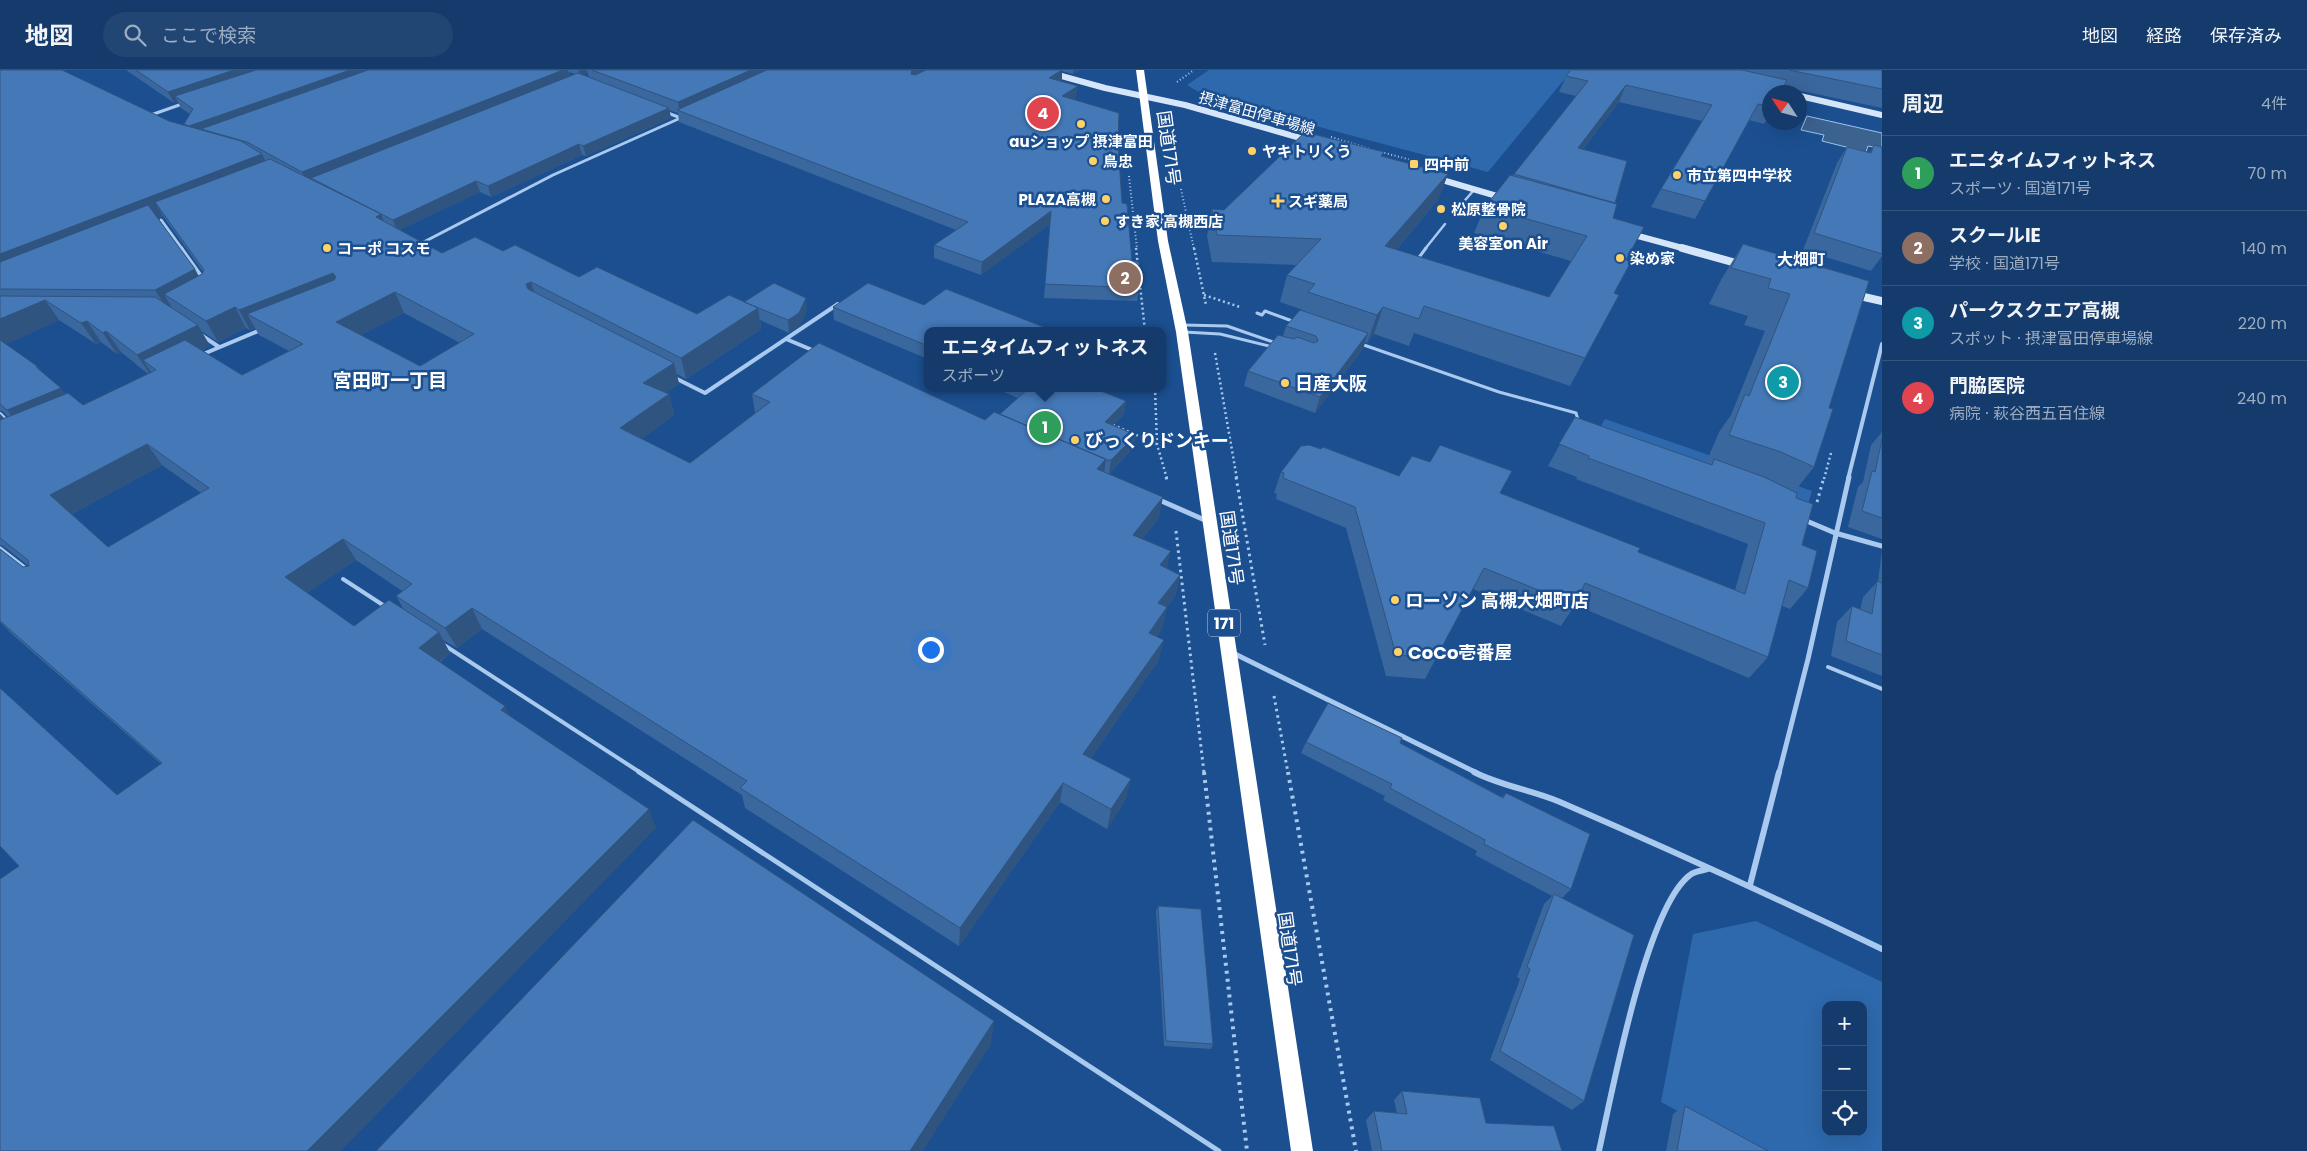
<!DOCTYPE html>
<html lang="ja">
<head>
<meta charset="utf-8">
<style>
	:root { --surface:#143b6b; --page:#214673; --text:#f1f3f6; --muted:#9dadc1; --line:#33557e; --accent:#ffd166 }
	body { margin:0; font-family:Poppins,"Noto Sans JP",sans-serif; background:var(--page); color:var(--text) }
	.controls { position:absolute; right:15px; bottom:15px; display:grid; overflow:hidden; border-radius:10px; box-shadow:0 5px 20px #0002 }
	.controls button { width:45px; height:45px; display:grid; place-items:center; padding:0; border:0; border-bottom:1px solid var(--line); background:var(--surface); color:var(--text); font:25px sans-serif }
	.compass { position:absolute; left:1762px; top:15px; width:45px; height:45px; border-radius:50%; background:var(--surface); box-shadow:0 5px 20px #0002; rotate:306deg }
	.you { position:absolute; left:930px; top:579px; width:18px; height:18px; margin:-12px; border:4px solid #fff; border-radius:50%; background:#1a73e8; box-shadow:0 0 0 8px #1a73e833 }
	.badge { display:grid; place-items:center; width:32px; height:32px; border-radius:50%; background:var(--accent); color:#fff; font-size:16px; font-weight:700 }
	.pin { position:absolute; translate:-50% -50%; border:2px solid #fff; box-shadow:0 1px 5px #0006 }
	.popup { position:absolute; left:924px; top:257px; width:242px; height:65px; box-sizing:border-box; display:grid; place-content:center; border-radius:10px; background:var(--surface); filter:drop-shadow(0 1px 4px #0005); font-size:16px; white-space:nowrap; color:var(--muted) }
	.popup b { font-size:19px; color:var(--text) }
	.popup::after { content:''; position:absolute; left:50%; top:100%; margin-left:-10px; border:10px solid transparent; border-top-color:var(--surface) }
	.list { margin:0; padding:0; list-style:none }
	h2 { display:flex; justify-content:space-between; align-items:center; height:65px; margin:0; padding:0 20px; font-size:21px }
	h2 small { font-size:16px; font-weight:400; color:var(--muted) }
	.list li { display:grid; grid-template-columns:32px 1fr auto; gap:15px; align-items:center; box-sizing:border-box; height:75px; padding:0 20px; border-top:1px solid var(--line) }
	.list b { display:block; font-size:19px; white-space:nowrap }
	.list p { margin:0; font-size:16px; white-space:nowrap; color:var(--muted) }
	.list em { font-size:16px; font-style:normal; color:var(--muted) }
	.icon { flex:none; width:28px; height:28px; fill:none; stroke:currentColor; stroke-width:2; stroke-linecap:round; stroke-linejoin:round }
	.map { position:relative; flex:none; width:1882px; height:1081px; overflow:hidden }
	header { display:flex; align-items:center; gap:30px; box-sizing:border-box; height:70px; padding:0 25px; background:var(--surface); border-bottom:1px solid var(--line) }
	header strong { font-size:24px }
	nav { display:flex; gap:28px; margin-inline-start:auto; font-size:18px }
	.search { width:350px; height:45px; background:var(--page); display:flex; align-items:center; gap:12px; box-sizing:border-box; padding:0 18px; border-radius:28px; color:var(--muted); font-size:19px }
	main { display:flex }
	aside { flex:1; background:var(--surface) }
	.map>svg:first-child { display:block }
	.green { fill:#2e69ad; fill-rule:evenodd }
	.water { fill:#3c6290; stroke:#9cc4f0 }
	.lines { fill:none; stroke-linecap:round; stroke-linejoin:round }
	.path-far3 { stroke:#a9c9ee; stroke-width:2; stroke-dasharray:1 2.5; stroke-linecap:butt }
	.path-far2 { stroke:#a9c9ee; stroke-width:2.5; stroke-dasharray:2 3; stroke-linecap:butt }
	.path-far1 { stroke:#a9c9ee; stroke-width:3; stroke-dasharray:2.5 4; stroke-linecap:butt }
	.path { stroke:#a9c9ee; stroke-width:4; stroke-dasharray:3 5; stroke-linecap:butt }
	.lane-far3 { stroke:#a9c9ee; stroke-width:2.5 }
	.lane-far2 { stroke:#a9c9ee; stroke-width:3 }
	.lane-far1 { stroke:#a9c9ee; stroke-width:4 }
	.lane { stroke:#a9c9ee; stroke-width:5 }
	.street-far3 { stroke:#a9c9ee; stroke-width:3 }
	.street-far2 { stroke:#a9c9ee; stroke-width:4 }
	.street-far1 { stroke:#a9c9ee; stroke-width:5 }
	.street { stroke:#a9c9ee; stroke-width:6 }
	.secondary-far1 { stroke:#d6e6fa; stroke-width:6 }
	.secondary { stroke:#d6e6fa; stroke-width:8 }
	.highway { fill:#fff; fill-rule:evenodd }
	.wall { fill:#3a679d; fill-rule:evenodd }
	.shaded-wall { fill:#305480 }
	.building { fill:#4478b7; stroke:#305480; fill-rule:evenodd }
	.poi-dot { fill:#ffd166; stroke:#1b4f8f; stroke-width:2 }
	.labels { text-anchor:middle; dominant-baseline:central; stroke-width:5; stroke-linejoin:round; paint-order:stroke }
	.far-street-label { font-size:15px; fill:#fff; stroke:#1b4f8f }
	.far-poi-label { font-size:15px; font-weight:bold; fill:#fff; stroke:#1b4f8f; text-anchor:start }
	.far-neighbourhood-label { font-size:16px; font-weight:bold; fill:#fff; stroke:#1b4f8f }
	.shield { fill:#1b4f8f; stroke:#bbcadd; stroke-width:1 }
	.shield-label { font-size:16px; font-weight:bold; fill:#fff }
	.street-label { font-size:18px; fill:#fff; stroke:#1b4f8f }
	.poi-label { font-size:18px; font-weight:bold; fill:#fff; stroke:#1b4f8f; text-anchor:start }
	.neighbourhood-label { font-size:19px; font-weight:bold; fill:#fff; stroke:#1b4f8f }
</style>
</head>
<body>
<header>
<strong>地図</strong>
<div class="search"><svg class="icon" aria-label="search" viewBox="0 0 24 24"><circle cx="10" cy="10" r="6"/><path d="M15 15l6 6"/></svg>ここで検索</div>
<nav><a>地図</a><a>経路</a><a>保存済み</a></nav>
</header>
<main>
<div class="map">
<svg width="1882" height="1081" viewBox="0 0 1882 1081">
	<rect width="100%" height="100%" fill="#1b4f8f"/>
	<!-- green -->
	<path class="green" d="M1209 0H1572L1488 102 1207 27 1187 15Z
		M1605 349 1812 421 1806 441 1600 358Z
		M1756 851 1882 912V1081H1751L1661 1032 1693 864ZM1826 935H1863V1062H1826Z"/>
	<!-- water -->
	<path class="water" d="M1807 46 1882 63V79L1868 76 1866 82 1822 71 1824 65 1801 60Z"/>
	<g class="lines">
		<!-- path-far3 -->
		<path class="path-far3" d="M1177 12 1194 0
			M1331 67 1370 79
			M1381 82 1419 92
			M1129 106 1137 179
			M1181 119 1194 179"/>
		<!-- path-far2 -->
		<path class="path-far2" d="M1136 178 1145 261
			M1194 178 1206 235
			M1204 225 1240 237
			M1215 283 1237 409
			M1155 318 1157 374 1167 409
			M1113 355 1157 374
			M1824 409 1831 383"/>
		<!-- path-far1 -->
		<path class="path-far1" d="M1166 407 1167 410
			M1236 407 1265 575
			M1817 432 1824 407
			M1176 461 1204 703
			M1274 626 1288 703"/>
		<!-- path -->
		<path class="path" d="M1204 702 1247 1081
			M1288 702 1356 1081"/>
		<!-- lane-far3 -->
		<path class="lane-far3" d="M1460 136 1474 120
			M1425 179 1445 154"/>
		<!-- lane-far2 -->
		<path class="lane-far2" d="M1417 190 1426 178
			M1257 243 1262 245 1265 241 1295 252
			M1183 255 1227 256 1276 273
			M1184 262 1220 264 1273 277
			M1361 274 1499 322 1576 343 1578 350"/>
		<!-- lane-far1 -->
		<path class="lane-far1" d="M343 509 386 537
			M444 575 641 703
			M1828 597 1882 619"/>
		<!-- lane -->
		<path class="lane" d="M639 702 1219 1081"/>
		<!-- street-far3 -->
		<path class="street-far3" d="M665 42 681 48
			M148 46 185 33
			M161 150 182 179
			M418 175 553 105 685 46"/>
		<!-- street-far2 -->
		<path class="street-far2" d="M181 178 203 209
			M201 265 219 277
			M786 269 817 282
			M201 285 263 259
			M673 307 705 323 838 234
			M0 344 8 352
			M1848 409 1882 274"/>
		<!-- street-far1 -->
		<path class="street-far1" d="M1157 429 1207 451
			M1802 449 1835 463 1882 476
			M0 479 27 500
			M1233 583 1477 703
			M1779 703 1808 589 1849 407"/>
		<!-- street -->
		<path class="street" d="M1474 702C1501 716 1532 720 1560 732 1669 779 1776 828 1882 879
			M1750 815 1779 702
			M1599 1081C1612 1023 1646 838 1690 805 1695 801 1702 801 1708 799"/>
		<!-- secondary-far1 -->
		<path class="secondary-far1" d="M1040 0 1105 18 1185 35 1311 71
			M1800 26 1882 45
			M1432 107 1507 129
			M1627 163 1686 179"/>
		<!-- secondary -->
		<path class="secondary" d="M1682 178 1743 195
			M1851 224 1882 231"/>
		<!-- highway -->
		<path class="highway" d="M1136 0H1144L1168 171 1188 262 1313 1081H1291L1176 262 1158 171Z"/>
	</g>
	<!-- wall -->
	<path class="wall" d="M0 0 185 56 184 54 190 44 181 38 178 32 174 33 126 0H1079L1073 4 1062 1 1061 11 1076 27 1074 29 1118 72 1122 133 1132 191 1139 218 1137 231 1044 228 1050 154 981 205 934 188V175L956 160 679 52 678 43 669 40 671 48 586 86 582 85 491 127 480 122 399 160 442 183 503 181 579 207 697 244 744 232 807 240 800 255 789 263 760 250 761 259 686 309 677 304 679 314 665 323 669 324 674 345 641 369 690 393 755 343 752 324 985 350 1000 344 1018 328 995 318H1109L1104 322 1126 331 1124 344 1113 355 1136 365 1133 378 1109 404 1107 403 1159 448 1142 469 1167 499 1180 505 1175 526 1167 537 1162 558 1157 566 1159 590 1091 688 1126 729 1107 759 1060 732 959 876 745 738 742 725 482 559 457 578 443 570 450 583 440 592 656 758 117 725 161 694 13 565 0 552V479L23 497 29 496 3 476 0 475V344L4 348 8 347 3 341H0ZM569 2 575 4 570 6ZM588 3 589 8 582 5ZM163 146 203 202 202 204 198 206 158 148ZM404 243 460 273 420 296 361 265ZM59 250 96 274 101 272 117 284 121 282 148 304 83 335 66 324 42 303 37 296 6 274ZM246 258 250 260 255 258 259 265 289 281 242 305 201 280 210 276 201 261 218 272ZM162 395 201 423 108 477 72 444ZM356 490 402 521 396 526 404 540 354 556 307 523Z
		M1571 0H1882V38L1783 17 1770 22V45L1764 54 1749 50 1695 149 1651 137 1661 119 1702 51 1619 32 1583 79 1627 91 1615 133 1613 148 1626 191 1614 224 1619 225 1570 316 1414 263 1409 276 1374 264 1367 273 1365 272 1363 279 1315 343 1244 316 1248 301 1283 266 1286 256 1303 241V240L1280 232 1287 205 1297 195 1212 192 1207 166 1212 139 1224 140 1382 86 1448 104 1438 130 1396 180 1549 227 1571 191 1474 163 1485 137 1513 105 1576 26 1559 22 1566 6Z
		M1874 75 1882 77V186L1871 201 1803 180 1837 93 1847 77 1870 82Z
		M1743 174 1869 211 1829 338 1814 397 1795 421 1808 518 1790 539 1782 536 1768 587 1749 608 1575 535 1561 556 1473 519 1425 609 1386 606 1346 458 1276 429 1277 424 1274 423 1281 402 1399 406 1500 423 1638 482 1735 520 1748 474 1576 409 1577 407 1548 396 1575 347 1706 393 1719 362 1731 345 1765 261 1744 255 1748 246 1709 234 1721 210Z
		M924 235 928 261V289L834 250 833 237Z
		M1882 362V469L1848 457 1858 417 1863 412 1871 375Z
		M1882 480V606L1831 586 1837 552 1852 536 1860 540 1863 527 1878 511Z
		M1306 672 1400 673 1502 727 1506 723 1571 819 1562 828 1584 1031 1572 1040 1490 990 1520 909 1517 907 1544 834 1552 826 1475 785 1477 781 1383 730 1385 726 1301 683Z
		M1158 836 1213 974 1211 979 1164 976 1156 841Z
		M1402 1021 1486 1053 1562 1081H1372L1366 1050 1374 1041 1397 1043 1394 1030Z
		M1685 1036 1768 1081H1666L1673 1044Z"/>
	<!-- shaded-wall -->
	<path class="shaded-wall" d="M234 0H274L175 26 178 32 174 33 168 22Z
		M350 0H388L201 59 204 65 196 68 189 56Z
		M563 0H568L571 10 311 108 313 113 308 115 302 102Z
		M579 0H587L588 3 580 6Z
		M751 0H778L679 41 678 32Z
		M912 0H933L911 15V4Z
		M1062 0V11L1049 8Z
		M1073 0H1079L1073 4Z
		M1626 15 1619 32 1570 95 1578 78Z
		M1078 16 1076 27 1061 38 1062 26Z
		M669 38 671 48 586 86 583 76Z
		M579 74 582 85 491 127 488 116Z
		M262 84 271 103 155 132 163 146 0 210V184Z
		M1448 104 1438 130 1376 203 1385 176Z
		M476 111 480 122 397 161 393 150Z
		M1051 141 1050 154 981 205 982 192Z
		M381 144 389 164 376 147Z
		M195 199 206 220 164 224 172 238 168 240 155 220Z
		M333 203 343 223 247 244 255 258 250 260 239 240Z
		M531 212 538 233 532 235 526 214Z
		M395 222 404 243 346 273 336 252Z
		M806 228 807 240 800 255 789 263 788 250Z
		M45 230 59 250 0 277V249Z
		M235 237 246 258 218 272 206 251Z
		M1383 237 1374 264 1367 273 1377 245Z
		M758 238 761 259 686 309 681 288Z
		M87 251 101 272 96 274 81 253Z
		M198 255 210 276 157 302 156 300 143 290 153 305 151 306 137 285Z
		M106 261 121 282 117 284 103 263Z
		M1368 263 1363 279 1315 343 1320 327Z
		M674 293 679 314 649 334 643 313Z
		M61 318 77 339 24 361 7 340Z
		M1097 318H1109L1094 332Z
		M669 324 674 345 626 380 620 358Z
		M1126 331 1124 344 1103 365 1105 352Z
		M0 344 16 364 0 371Z
		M1136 365 1133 378 1109 404 1111 390Z
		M147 374 162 395 68 446 50 425Z
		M1106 389 1103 410 1097 399Z
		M1163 427 1159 448 1129 486 1133 465Z
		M343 469 356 490 299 529 285 507Z
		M1171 481 1166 503 1160 495Z
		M1180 505 1175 526 1154 554 1158 533Z
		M1167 537 1162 558 1144 583 1149 563Z
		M472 538 482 559 457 578 445 558Z
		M439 562 450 583 431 598 419 578Z
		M1164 570 1159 590 1080 704 1083 684Z
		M505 636 516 656 501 640Z
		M1131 709 1126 729 1107 759 1111 739Z
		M1063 713 1060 732 959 876 960 858Z
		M649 739 656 758 341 1081H307Z
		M994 951 991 974 923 1081H910Z"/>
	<!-- building -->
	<path class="building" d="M0 0H62L169 51 241 71 262 84 0 184Z
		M136 0H234L168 22Z
		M256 0H350L189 56 184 54 193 39 175 26Z
		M368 0H563L302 102 247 72 201 59Z
		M592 0H751L678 32Z
		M767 0H912L911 4 915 5 926 0H1062L1049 8 1078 16 1062 26 1119 43 1118 72 1122 133 1127 134 1132 191H1138L1139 218 1045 214 1051 141 982 192 934 175 968 152 677 40Z
		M1571 0H1742L1787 10 1781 22H1770V36L1758 34 1705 131 1661 119 1712 35 1626 15 1578 78 1627 91 1615 133 1514 104 1588 11 1566 6Z
		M1789 0H1882V19Z
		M578 3 669 38 583 76 579 74 488 116 476 111 393 150 311 108Z
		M1305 62 1384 82 1381 86 1448 104 1385 176 1549 227 1587 166 1485 137 1510 105 1617 134 1613 148 1644 157 1626 190 1631 192 1614 223 1619 225 1585 288 1424 236 1419 249 1383 237 1377 245 1308 222 1315 214 1287 205 1321 169 1217 165 1212 139 1224 140Z
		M1874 75 1882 77V184L1814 163 1847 77 1871 83Z
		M270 89 381 144 376 147 442 183 475 167 503 181 515 175 579 207 597 197 697 244 729 225 758 238 681 288 531 212 526 214 528 219 674 293 643 313 669 324 620 358 690 393 770 332 752 324 819 273 985 350 994 342 1106 389 1097 399 1163 427 1133 465 1171 481 1160 495 1180 505 1158 533 1167 537 1149 563 1164 570 1083 684 1131 709 1111 739 1063 713 960 858 740 718 747 711 472 538 445 558 396 526 412 514 343 469 285 507 354 556 389 530 439 562 419 578 505 636 501 640 649 739 307 1081H0V809L19 796 0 776V618L117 725 162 693 0 551V479L23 497 29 496 28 490 0 468V350L68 323 83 335 156 300 143 290 185 270 242 305 303 274 247 244 334 210 336 207 333 203 239 240 235 237 206 251 164 224 202 204 204 200 155 132ZM395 222 474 264 420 296 336 252ZM147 374 209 418 108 477 50 425Z
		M148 135 195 199 155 220 0 219V192Z
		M1743 174 1869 211 1829 338 1833 339 1814 397 1781 382 1729 365 1745 324 1749 326 1790 224 1768 218 1771 209 1731 198Z
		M774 213 806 228 799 243 788 250 744 232Z
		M868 213 924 235 946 219 1054 261H928V276L833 237Z
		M0 226 155 227 198 255 137 285 106 261 103 263 87 251 81 253 45 230 0 249Z
		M1300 240 1368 263 1320 327 1248 301 1278 265 1294 269 1297 267 1314 273 1318 271 1316 266 1286 256Z
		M0 270 37 296 36 297 61 318 7 340 0 334Z
		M1027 318H1097L1096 319 1126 331 1105 352 1136 365 1111 390H1107L1000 344 1028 319Z
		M1575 347 1712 395 1714 389 1764 407 1797 423 1796 428 1813 434 1802 475 1817 481 1808 518 1789 510 1768 587 1585 513 1575 535 1484 498 1436 588 1396 585 1355 437 1283 408 1284 403 1281 402 1301 376 1309 375 1321 379 1323 377 1399 406 1412 386 1430 392 1440 375 1512 401 1500 423 1640 478 1638 482 1745 524 1765 453 1588 388 1589 386 1559 374Z
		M1882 369V448L1862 441 1872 401 1875 402Z
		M1877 511 1882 513V585L1846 571 1852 536 1872 544Z
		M1328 633 1402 668 1400 673 1503 728 1506 723 1590 764 1571 819 1484 774 1485 770 1390 718 1392 714 1306 672Z
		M693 750 994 951 910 1081H376Z
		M1554 824 1634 865 1584 1031 1500 981 1530 899 1527 897Z
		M1158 836 1201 839 1213 974 1166 971Z
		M1402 1021 1480 1028 1486 1053 1554 1056 1562 1081H1382L1374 1041 1407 1044Z
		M1685 1036 1768 1081H1677Z"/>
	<!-- markers -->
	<g class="poi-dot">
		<circle cx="1081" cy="54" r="5"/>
		<circle cx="1252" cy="81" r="5"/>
		<circle cx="1093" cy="91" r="5"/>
		<rect x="1409" y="89" width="10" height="10" rx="2.5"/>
		<circle cx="1677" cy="105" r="5"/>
		<circle cx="1106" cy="129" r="5"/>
		<path d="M1275.5 123.5h5v5h5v5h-5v5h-5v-5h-5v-5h5z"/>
		<circle cx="1441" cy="139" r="5"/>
		<circle cx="1105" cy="151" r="5"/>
		<circle cx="1503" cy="156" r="5"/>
		<circle cx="327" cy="178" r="5"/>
		<circle cx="1620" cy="188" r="5"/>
		<circle cx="1285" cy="313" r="5"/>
		<circle cx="1075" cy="370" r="5"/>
		<circle cx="1395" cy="530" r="5"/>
		<circle cx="1398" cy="582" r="5"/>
	</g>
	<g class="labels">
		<!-- far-street labels -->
		<g class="far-street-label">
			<text transform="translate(1257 43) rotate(16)">摂津富田停車場線</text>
		</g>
		<!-- far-poi labels -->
		<g class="far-poi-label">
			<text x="1081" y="71" text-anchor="middle">auショップ 摂津富田</text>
			<text x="1262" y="81">ヤキトリくう</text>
			<text x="1103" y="91">鳥忠</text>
			<text x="1424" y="94">四中前</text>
			<text x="1687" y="105">市立第四中学校</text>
			<text x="1096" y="129" text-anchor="end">PLAZA高槻</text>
			<text x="1288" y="131">スギ薬局</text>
			<text x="1451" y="139">松原整骨院</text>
			<text x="1115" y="151">すき家 高槻西店</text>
			<text x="1503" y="173" text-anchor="middle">美容室on Air</text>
			<text x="337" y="178">コーポ コスモ</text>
			<text x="1630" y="188">染め家</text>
		</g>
		<!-- far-neighbourhood labels -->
		<g class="far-neighbourhood-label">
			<text x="1801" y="189">大畑町</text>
		</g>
		<!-- shield labels -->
		<rect class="shield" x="1208" y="539.5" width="32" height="27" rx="4"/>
		<g class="shield-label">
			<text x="1224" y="553">171</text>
		</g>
		<!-- street labels -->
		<g class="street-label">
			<text transform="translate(1169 78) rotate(82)">国道171号</text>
			<text transform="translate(1232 478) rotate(82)">国道171号</text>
			<text transform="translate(1290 879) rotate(82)">国道171号</text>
		</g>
		<!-- poi labels -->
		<g class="poi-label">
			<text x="1295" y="313">日産大阪</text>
			<text x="1085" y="370">びっくりドンキー</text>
			<text x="1405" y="530">ローソン 高槻大畑町店</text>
			<text x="1408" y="582">CoCo壱番屋</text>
		</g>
		<!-- neighbourhood labels -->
		<g class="neighbourhood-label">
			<text x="390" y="310">宮田町一丁目</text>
		</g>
	</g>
</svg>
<div class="controls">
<button>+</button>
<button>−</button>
<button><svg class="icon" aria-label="locate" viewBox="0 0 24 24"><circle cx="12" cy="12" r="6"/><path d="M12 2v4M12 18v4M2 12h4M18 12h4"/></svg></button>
</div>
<svg class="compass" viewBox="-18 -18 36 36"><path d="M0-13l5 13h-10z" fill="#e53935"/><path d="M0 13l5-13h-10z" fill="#9dadc1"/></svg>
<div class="you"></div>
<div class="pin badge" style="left:1045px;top:357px;background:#2e9e5b">1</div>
<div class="popup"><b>エニタイムフィットネス</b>スポーツ</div>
<div class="pin badge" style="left:1125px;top:208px;background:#8d6e63">2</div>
<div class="pin badge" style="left:1783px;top:312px;background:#0f9aa8">3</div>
<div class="pin badge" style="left:1043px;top:43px;background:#e0444e">4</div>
</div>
<aside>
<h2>周辺<small>4件</small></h2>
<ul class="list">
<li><span class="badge" style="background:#2e9e5b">1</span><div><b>エニタイムフィットネス</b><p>スポーツ · 国道171号</p></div><em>70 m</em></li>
<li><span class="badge" style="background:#8d6e63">2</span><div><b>スクールIE</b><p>学校 · 国道171号</p></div><em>140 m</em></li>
<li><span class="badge" style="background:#0f9aa8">3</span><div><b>パークスクエア高槻</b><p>スポット · 摂津富田停車場線</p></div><em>220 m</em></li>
<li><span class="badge" style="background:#e0444e">4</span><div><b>門脇医院</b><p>病院 · 萩谷西五百住線</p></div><em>240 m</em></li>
</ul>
</aside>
</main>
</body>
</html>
